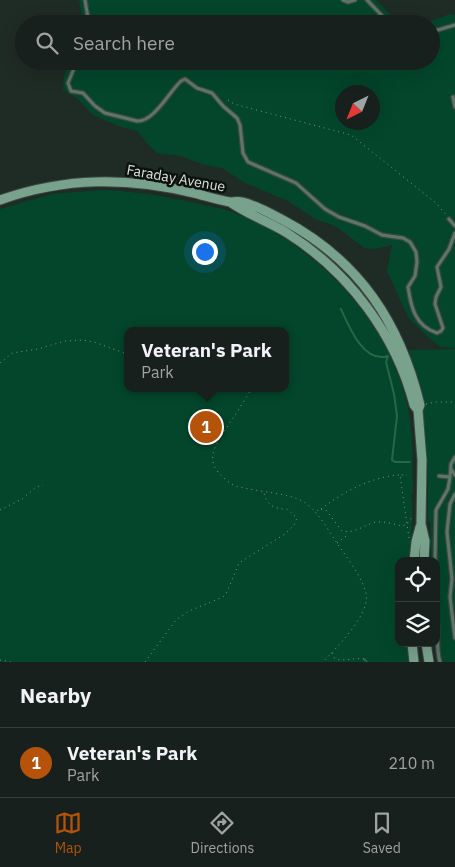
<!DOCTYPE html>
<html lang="en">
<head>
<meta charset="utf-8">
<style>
	:root { --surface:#17201c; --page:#242d29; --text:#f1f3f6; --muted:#9ea3a3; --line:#363e3b; --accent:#b45309 }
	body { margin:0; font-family:"IBM Plex Sans",sans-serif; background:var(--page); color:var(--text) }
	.controls { position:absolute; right:15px; bottom:15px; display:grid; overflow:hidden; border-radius:10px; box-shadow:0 5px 20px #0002 }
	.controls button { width:45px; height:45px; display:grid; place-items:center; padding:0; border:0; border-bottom:1px solid var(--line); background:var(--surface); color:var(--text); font:25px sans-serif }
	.compass { position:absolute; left:335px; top:85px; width:45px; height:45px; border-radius:50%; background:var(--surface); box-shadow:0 5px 20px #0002; rotate:223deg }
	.you { position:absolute; left:204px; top:251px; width:18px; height:18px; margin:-12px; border:4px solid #fff; border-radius:50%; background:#1a73e8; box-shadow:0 0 0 8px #1a73e833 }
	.badge { display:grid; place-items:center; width:32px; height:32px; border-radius:50%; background:var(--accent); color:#fff; font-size:16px; font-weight:700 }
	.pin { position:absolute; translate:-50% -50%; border:2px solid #fff; box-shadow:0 1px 5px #0006 }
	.popup { position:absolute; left:124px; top:327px; width:165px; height:65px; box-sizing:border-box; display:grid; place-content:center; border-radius:10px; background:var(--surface); filter:drop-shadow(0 1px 4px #0005); font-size:16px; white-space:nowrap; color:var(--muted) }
	.popup b { font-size:19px; color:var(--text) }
	.popup::after { content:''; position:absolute; left:50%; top:100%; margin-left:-10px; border:10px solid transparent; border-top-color:var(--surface) }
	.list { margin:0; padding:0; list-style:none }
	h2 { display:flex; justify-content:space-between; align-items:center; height:65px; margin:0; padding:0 20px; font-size:21px }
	h2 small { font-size:16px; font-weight:400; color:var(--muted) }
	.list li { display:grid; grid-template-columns:32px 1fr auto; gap:15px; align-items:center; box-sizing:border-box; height:70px; padding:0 20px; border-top:1px solid var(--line) }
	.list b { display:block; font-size:19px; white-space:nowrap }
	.list p { margin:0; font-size:16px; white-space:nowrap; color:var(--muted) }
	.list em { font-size:16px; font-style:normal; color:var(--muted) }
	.icon { flex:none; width:28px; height:28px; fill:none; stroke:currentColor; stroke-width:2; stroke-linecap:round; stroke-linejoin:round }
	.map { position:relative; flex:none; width:455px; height:662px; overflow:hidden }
	.search { position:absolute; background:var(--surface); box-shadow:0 5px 20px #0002; left:15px; right:15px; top:15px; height:55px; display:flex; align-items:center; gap:12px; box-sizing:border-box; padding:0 18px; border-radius:28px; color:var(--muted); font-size:19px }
	.sheet { height:135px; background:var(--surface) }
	nav { display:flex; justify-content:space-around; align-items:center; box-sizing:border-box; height:70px; border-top:1px solid var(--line); background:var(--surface); font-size:14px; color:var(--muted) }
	nav a { display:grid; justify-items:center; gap:2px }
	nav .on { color:var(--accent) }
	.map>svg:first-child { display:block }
	.green { fill:#03462c; fill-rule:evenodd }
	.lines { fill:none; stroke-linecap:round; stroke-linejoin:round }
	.stream { stroke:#276749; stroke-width:2 }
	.service-casing { stroke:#3d4843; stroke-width:5.5 }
	.secondary-casing { stroke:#3d4843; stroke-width:11 }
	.path { stroke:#868f8a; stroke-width:1; stroke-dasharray:1 4; stroke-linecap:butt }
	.service { stroke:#5d7668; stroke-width:3 }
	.secondary { stroke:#79a28c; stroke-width:9 }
	.labels { text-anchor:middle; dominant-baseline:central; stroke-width:5; stroke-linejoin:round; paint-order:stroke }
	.street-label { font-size:14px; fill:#dce3df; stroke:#0d120f }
</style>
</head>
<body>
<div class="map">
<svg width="455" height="662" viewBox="0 0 455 662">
	<rect width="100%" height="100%" fill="#1f2b25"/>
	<!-- green -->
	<path class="green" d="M79 0H376L392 16 420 24H83Z
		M450 14 455 15V348L441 347 428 337 408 317 387 271 392 245 375 249 364 248 337 227 315 219 288 201 245 183 222 168 204 165 181 156 156 153 137 131 121 127 93 115 78 99 63 90 64 75 69 61H431V24H423ZM342 92H372V122H342Z
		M102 190C134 191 164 196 195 203 209 206 222 208 235 213 314 244 385 317 406 399 414 431 412 462 413 493L411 494C414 515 411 538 409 561H399V643H407L410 662H0V209L52 194ZM127 331H285V388H127Z
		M455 349V662H437L434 643H436V561H431L430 520 428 522V466L409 350Z"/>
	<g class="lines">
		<!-- stream -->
		<path class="stream" d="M341 309C349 327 364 364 388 356L386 362 394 394 397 416 392 460 395 462H410
			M364 659 367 662"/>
		<!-- service casing -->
		<g class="service-casing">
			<path id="service" d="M85 0 89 24
				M343 0 348 2 355 0
				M367 0 390 24
				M431 32 455 25
				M77 61 68 83 71 91 83 93 95 106 105 113 137 121C154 122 169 92 181 81L185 79 197 88 212 93 223 106 237 118 240 125 243 153 248 162 296 183 325 209 339 217 365 226 382 235 403 238 410 242 416 252 417 262 415 276 408 287C411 307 415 326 437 333L441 331 443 328 435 304 436 297 441 287 437 267 449 249 455 233
				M453 97 455 107
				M449 219 455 226
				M451 469 455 475
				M439 476 450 477 451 464 455 457
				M455 494 450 504 447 532 452 579 450 597 455 638
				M435 561 436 510 448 489 450 477
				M436 612C440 629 435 646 440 662"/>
		</g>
		<!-- secondary casing -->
		<g class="secondary-casing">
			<path id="secondary" d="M0 200C65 177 127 177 194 193 206 196 218 200 230 202 234 202 238 201 242 202 256 205 271 214 283 220 360 261 400 323 420 405L418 410
				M230 202C247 214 269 222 287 233 349 272 396 335 414 405L418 410 422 460 421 524 425 541 424 561
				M414 561 416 542 420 527
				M412 643 414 662
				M426 643 429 662"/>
		</g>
		<!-- path -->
		<path class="path" d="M228 100 234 104 351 135 436 203 447 216
			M0 363 12 353 38 349 65 341 82 340 94 342 127 354
			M252 388C245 399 238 411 231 421 214 448 199 462 233 485 253 492 287 492 304 502 319 512 327 529 337 543 347 558 361 575 366 593 371 614 336 648 323 662
			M426 404 436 402H455
			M321 509C343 492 371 477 399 475
			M0 510 22 499 36 487 43 485
			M317 511 319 509 326 510 342 531C354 534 362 526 373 523 382 520 393 524 402 526L407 524 400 475H407
			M409 538 407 524 413 516
			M337 543 349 534
			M332 653 335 659C346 662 354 657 364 659
			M0 660 11 662
			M145 662 176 620 189 611 223 597 227 592 239 563 285 534 294 525 297 518 287 509C275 509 267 506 264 493"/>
		<!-- service -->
		<use href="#service" class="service"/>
		<!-- secondary -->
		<use href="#secondary" class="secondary"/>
	</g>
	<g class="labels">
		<!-- street labels -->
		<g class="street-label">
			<text transform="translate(176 178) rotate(10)">Faraday Avenue</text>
		</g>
	</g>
</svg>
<div class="controls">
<button><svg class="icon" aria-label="locate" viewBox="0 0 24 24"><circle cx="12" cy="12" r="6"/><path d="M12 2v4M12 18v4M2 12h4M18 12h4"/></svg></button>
<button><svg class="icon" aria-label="layers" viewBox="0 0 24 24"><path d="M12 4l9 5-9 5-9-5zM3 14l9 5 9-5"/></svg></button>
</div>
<svg class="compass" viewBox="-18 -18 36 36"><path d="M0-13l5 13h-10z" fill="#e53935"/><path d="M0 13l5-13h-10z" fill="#9ea3a3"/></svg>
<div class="you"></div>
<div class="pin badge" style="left:206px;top:427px">1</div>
<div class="popup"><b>Veteran's Park</b>Park</div>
<div class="search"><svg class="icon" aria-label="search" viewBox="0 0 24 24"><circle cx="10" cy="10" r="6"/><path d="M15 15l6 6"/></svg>Search here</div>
</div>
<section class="sheet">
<h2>Nearby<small></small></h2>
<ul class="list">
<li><span class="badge">1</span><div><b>Veteran's Park</b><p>Park</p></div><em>210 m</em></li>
</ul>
</section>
<nav>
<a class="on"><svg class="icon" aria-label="map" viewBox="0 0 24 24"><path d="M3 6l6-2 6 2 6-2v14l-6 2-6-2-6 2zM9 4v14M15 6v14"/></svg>Map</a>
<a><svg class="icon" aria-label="directions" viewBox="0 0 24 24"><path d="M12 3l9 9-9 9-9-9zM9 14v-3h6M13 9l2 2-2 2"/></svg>Directions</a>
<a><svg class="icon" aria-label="saved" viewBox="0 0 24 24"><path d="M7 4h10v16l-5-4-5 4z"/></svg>Saved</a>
</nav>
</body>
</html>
